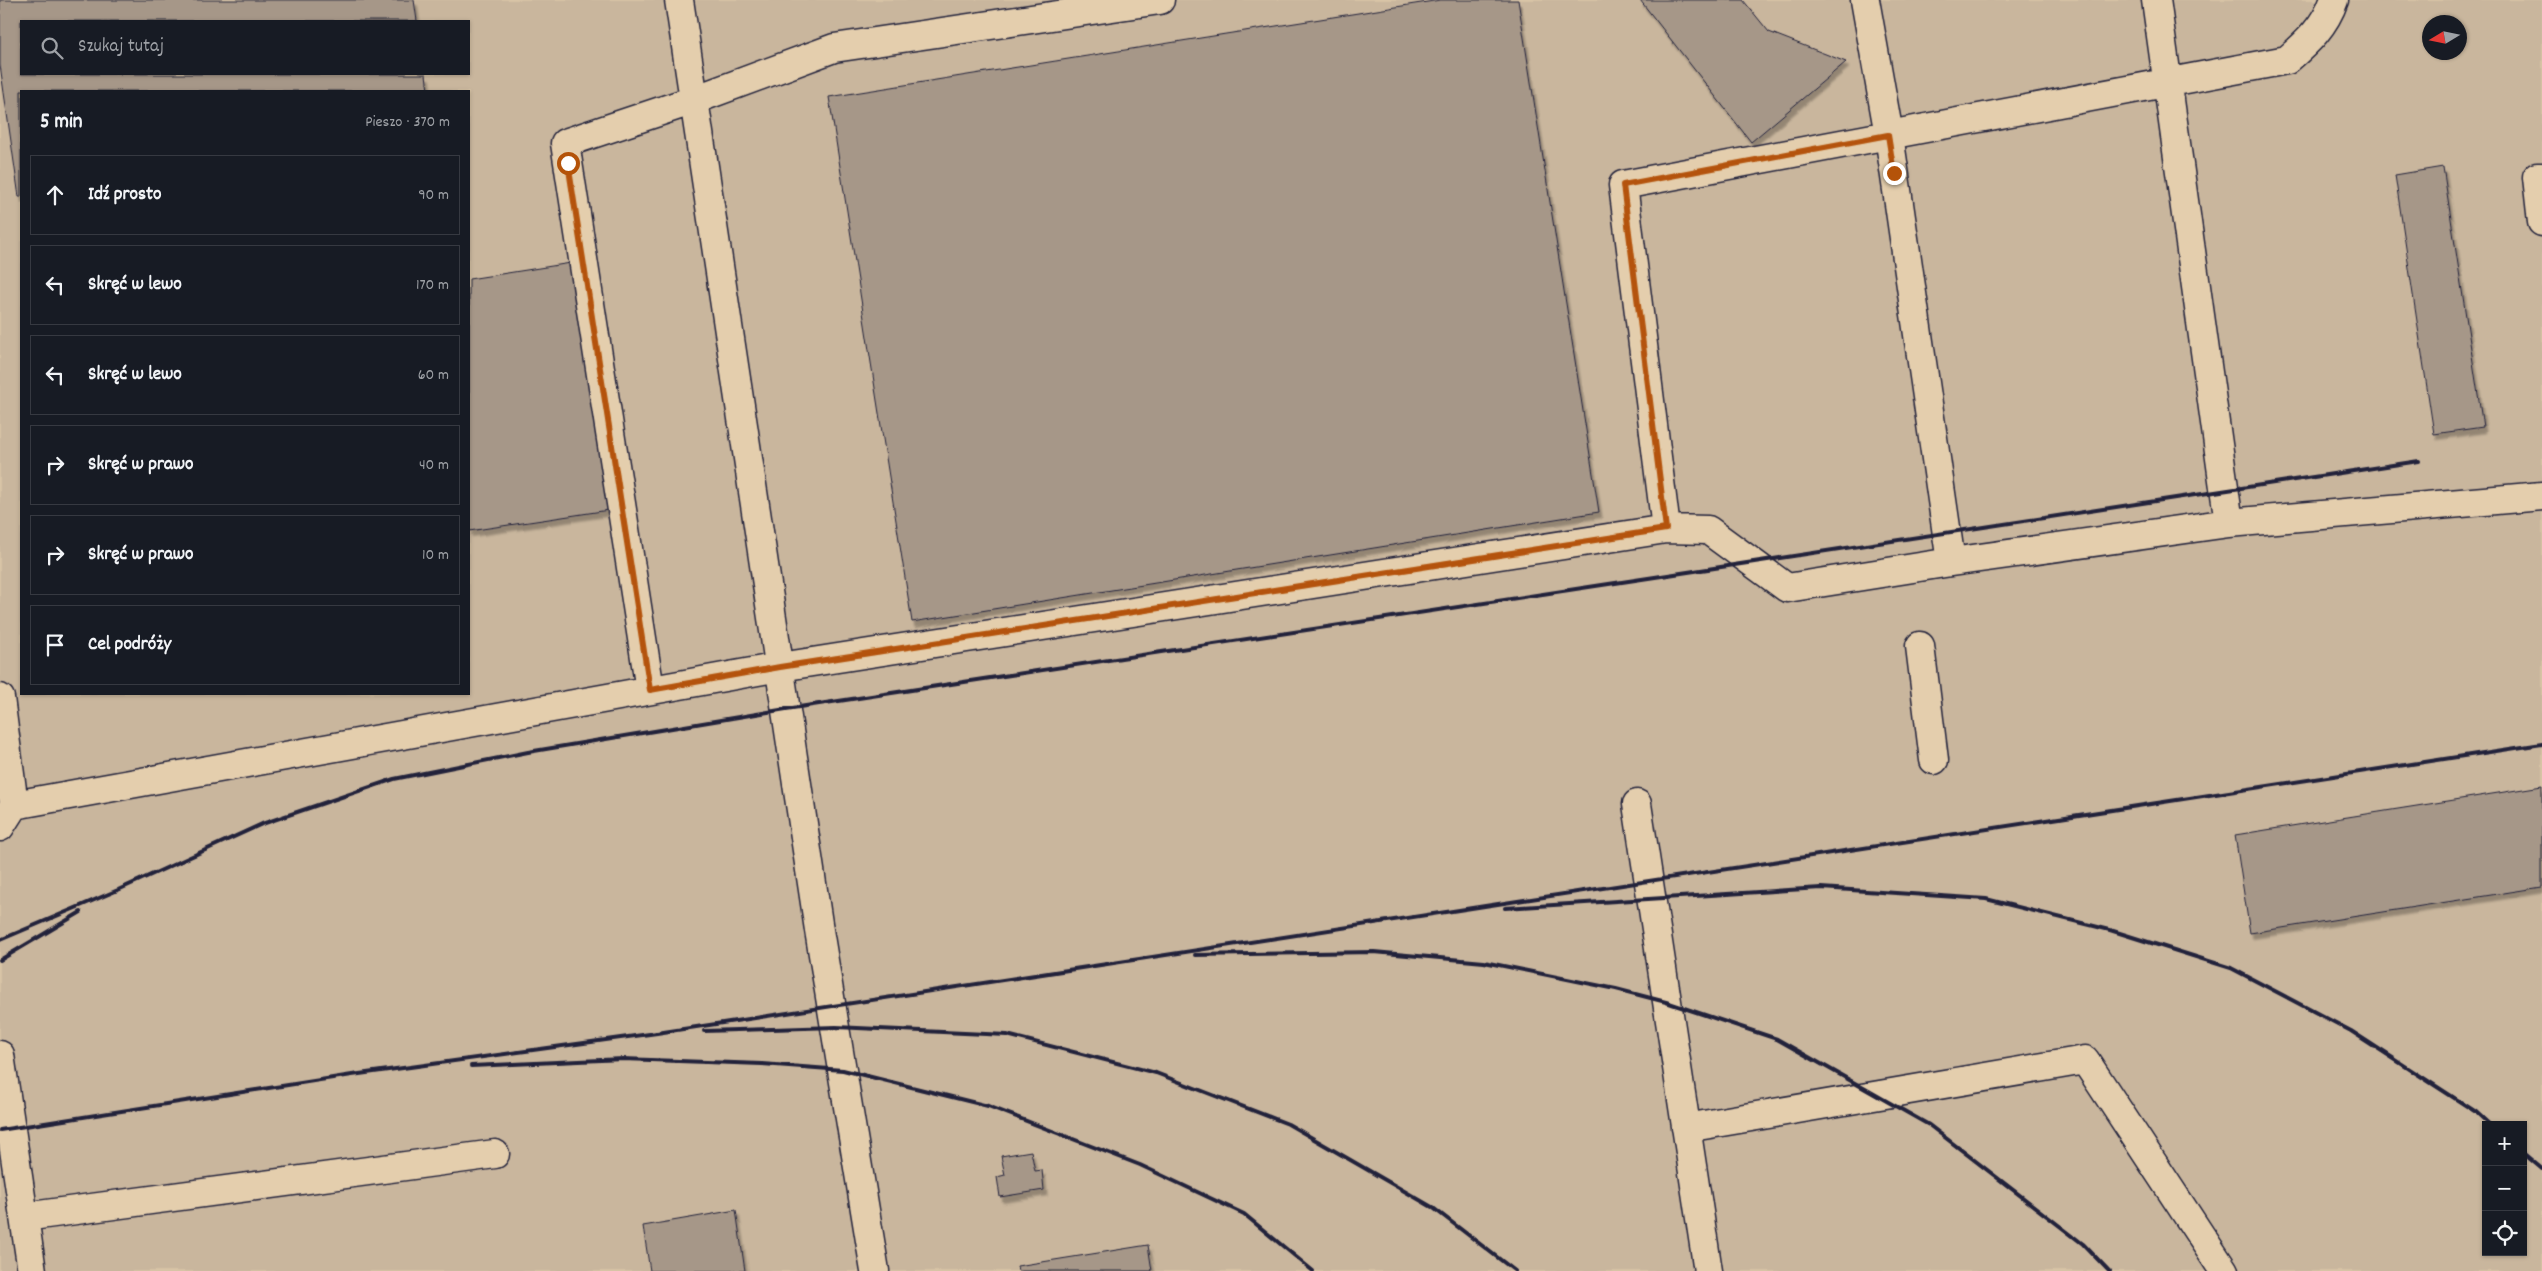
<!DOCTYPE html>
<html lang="pl">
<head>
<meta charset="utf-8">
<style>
	:root { --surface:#171b24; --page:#20242c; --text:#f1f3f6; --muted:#9ea1a6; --line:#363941 }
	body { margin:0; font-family:Dekko,sans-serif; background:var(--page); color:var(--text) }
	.controls { position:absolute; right:15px; bottom:15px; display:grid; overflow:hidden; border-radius:0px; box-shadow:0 1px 4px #0004 }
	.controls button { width:45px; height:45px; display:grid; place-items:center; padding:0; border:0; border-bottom:1px solid var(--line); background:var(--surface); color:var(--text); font:25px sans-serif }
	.compass { position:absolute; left:2422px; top:15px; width:45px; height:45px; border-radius:50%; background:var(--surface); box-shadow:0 1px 4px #0004; rotate:260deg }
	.stop { position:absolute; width:15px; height:15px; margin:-11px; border:4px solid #b45309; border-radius:50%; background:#fff }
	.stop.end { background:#b45309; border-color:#fff; box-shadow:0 1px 5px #0008 }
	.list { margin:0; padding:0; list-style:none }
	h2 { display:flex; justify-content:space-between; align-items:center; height:65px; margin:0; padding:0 20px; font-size:21px }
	h2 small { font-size:16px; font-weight:400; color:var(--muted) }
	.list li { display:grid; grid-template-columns:32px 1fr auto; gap:15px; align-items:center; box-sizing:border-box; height:80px; margin:0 10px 10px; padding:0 10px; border:1px solid var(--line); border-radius:0px }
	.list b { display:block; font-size:19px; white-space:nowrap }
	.list em { font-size:16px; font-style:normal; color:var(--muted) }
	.icon { flex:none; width:28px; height:28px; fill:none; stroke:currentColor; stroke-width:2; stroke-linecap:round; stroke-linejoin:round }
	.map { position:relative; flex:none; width:2542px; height:1271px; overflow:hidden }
	.search { position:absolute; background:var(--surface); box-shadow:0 1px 4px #0004; left:20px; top:20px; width:450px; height:55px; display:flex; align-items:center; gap:12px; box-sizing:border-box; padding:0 18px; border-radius:0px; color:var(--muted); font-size:19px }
	.panel { position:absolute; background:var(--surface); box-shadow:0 1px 4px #0004; left:20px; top:90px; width:450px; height:605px; border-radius:0px }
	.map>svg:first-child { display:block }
	.built { fill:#c9b69d; fill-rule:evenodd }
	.building { fill:#a69788; stroke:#22223b; filter:url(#shadow) }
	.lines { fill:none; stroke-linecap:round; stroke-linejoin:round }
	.minor-casing { stroke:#22223b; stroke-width:31 }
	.minor { stroke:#e4cead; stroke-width:28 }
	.rail { stroke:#22223b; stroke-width:4 }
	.route { stroke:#b45309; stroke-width:6 }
</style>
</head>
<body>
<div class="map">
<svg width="2542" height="1271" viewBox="0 0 2542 1271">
	<defs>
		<filter id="shadow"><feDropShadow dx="3" dy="5.5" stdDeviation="1" flood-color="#0004"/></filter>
	</defs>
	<rect width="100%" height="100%" fill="#d8c4a6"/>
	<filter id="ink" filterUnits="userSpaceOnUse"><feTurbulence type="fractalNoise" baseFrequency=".02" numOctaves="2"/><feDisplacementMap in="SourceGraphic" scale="10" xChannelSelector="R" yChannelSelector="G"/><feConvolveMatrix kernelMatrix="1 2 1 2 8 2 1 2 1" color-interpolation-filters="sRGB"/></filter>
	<g filter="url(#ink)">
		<!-- built -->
		<path class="built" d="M0 0H2542V1271H0ZM21 21H469V74H21ZM2430 22H2460V52H2430ZM21 91H469V694H21ZM2486 1125H2523V1252H2486Z"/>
		<!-- building -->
		<path class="building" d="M0 0H414L417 21H21V74H426L428 91H21V197H19L0 65Z
			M1440 0H1518L1599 512 912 622 829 97Z
			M1640 0H1743L1769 32 1846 62 1751 142Z
			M2443 167 2483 427 2434 434 2395 175Z
			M571 263 609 510 469 531V279Z
			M2542 786V887L2250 933 2235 835Z
			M1031 1151 1035 1171 1042 1170 1044 1190 1000 1197 997 1177 1005 1175 1001 1156Z
			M736 1210 745 1271H650L643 1226Z
			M1148 1245 1152 1271H1018L1017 1266Z"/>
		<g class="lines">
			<!-- minor casing -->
			<g class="minor-casing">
				<path id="minor" d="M679 0 819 930 875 1271
					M1865 0 1889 135 1951 562 2229 523 2542 496
					M2156 0 2229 523
					M2542 177H2537L2542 222
					M1666 529 1708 530 1787 588 1951 562
					M1920 646 1934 760
					M650 690 565 143 694 100 834 48 1160 0
					M0 698 14 805 780 667 1666 529 1623 185 2287 60C2308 42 2325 26 2334 0
					M1637 804 1708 1271
					M0 827 14 805
					M0 1055 32 1271
					M1686 1128 2085 1060 2224 1271
					M24 1217 495 1154"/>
			</g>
			<!-- minor -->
			<use href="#minor" class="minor"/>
			<!-- rail -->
			<path class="rail" d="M1505 908 1821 888 1986 899 2110 930 2231 968 2351 1031 2476 1112 2490 1125
				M0 940 118 890 262 824 394 779 528 752 786 709 2419 461
				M1195 955 1374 952 1484 962 1616 989 1666 1002 1777 1039 1929 1125 2083 1244 2109 1271
				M0 960 81 912
				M704 1031 836 1027 1007 1035 1156 1073 1288 1124 1432 1207 1515 1271
				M471 1066 623 1059 762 1064 843 1070 988 1106 1140 1165 1244 1214 1313 1271
				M0 1130 352 1075 657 1033 2542 744
				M2523 1153 2542 1169"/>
		</g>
	</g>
	<g class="lines" filter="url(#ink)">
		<!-- route -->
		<path class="route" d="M568 163 650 690 780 667 1666 529 1623 185 1888 135 1894 173"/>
	</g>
</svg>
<div class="controls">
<button>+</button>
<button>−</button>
<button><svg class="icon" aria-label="locate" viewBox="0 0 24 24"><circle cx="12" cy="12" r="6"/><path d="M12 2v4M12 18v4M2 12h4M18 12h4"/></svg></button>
</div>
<svg class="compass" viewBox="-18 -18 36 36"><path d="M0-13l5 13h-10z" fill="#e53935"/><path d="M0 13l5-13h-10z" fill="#9ea1a6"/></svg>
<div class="stop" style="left:568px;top:163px"></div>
<div class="stop end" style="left:1894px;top:173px"></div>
<div class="search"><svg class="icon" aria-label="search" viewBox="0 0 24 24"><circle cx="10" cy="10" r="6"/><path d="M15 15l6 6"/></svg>Szukaj tutaj</div>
<section class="panel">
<h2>5 min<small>Pieszo · 370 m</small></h2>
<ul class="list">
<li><svg class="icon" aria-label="ahead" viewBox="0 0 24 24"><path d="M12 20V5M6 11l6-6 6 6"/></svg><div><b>Idź prosto</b></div><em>90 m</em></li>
<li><svg class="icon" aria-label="left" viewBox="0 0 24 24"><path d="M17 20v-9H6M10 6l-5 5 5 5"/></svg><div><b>Skręć w lewo</b></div><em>170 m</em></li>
<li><svg class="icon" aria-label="left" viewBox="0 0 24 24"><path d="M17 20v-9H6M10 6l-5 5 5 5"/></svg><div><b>Skręć w lewo</b></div><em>60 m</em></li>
<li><svg class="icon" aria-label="right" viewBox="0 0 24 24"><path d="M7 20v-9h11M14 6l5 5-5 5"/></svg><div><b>Skręć w prawo</b></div><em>40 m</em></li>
<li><svg class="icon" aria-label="right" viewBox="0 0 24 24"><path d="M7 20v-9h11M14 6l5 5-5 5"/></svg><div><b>Skręć w prawo</b></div><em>10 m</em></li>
<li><svg class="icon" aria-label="arrive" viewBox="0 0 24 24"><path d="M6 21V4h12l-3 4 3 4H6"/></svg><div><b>Cel podróży</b></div></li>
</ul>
</section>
</div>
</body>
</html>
